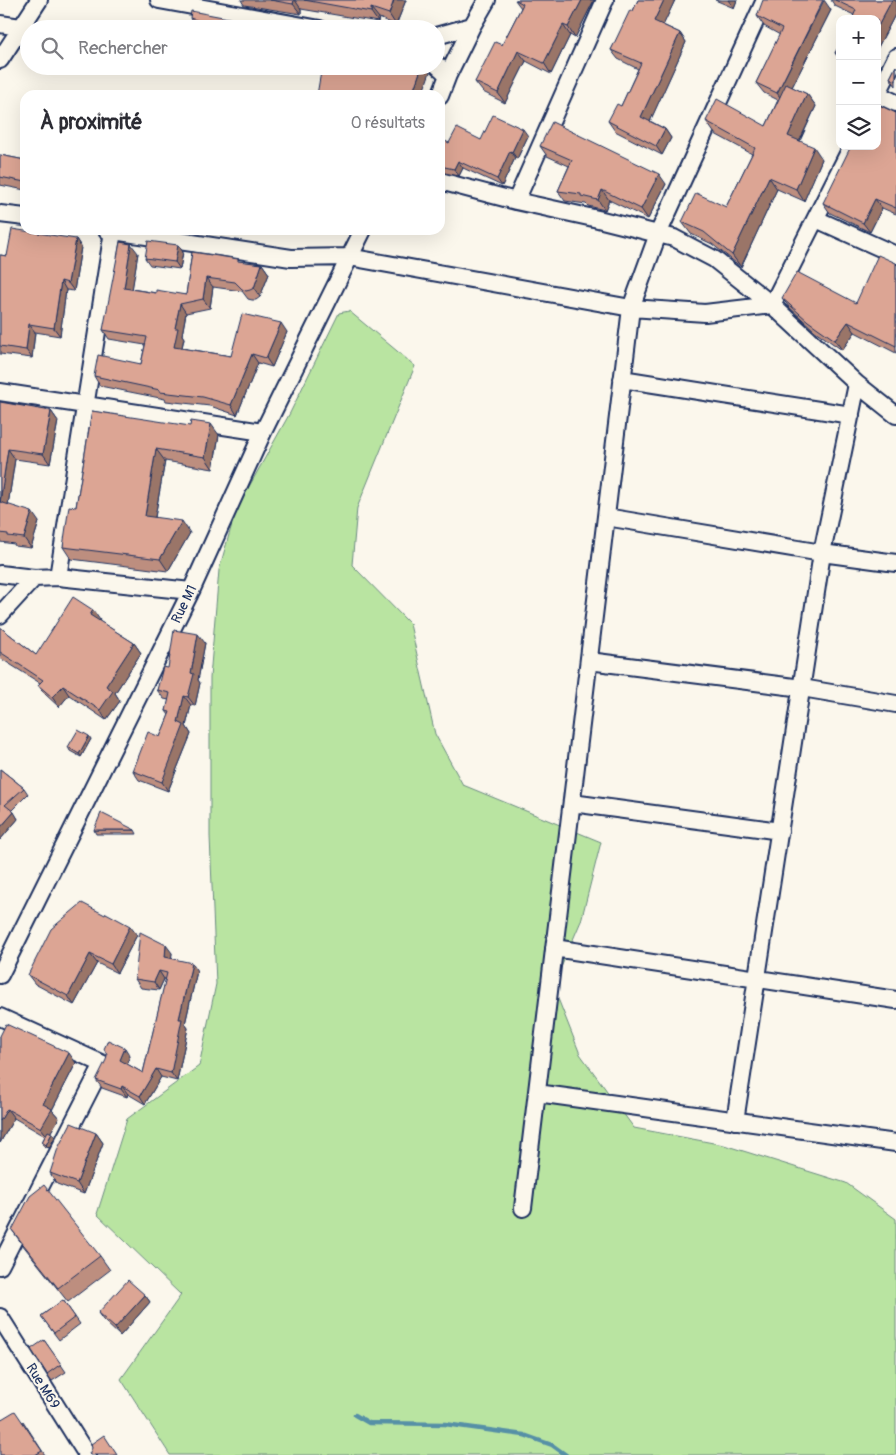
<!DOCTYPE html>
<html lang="fr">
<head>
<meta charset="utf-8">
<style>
	:root { --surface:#fff; --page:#f7f7f7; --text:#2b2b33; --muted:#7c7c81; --line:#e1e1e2 }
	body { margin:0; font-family:Pangolin,sans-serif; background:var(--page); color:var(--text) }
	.controls { position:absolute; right:15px; top:15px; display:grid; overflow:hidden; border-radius:10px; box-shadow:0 5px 20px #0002 }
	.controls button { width:45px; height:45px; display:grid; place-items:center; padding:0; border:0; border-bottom:1px solid var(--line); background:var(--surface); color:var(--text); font:25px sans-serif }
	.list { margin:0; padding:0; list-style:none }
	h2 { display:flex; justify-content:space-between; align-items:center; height:65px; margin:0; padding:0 20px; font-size:21px }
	h2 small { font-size:16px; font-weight:400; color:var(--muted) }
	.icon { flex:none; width:28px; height:28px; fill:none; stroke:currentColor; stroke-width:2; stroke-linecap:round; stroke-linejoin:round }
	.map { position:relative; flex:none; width:896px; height:1455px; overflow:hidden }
	.search { position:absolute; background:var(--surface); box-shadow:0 5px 20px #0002; left:20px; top:20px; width:425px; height:55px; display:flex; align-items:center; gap:12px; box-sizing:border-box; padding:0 18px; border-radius:28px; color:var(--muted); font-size:19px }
	.panel { position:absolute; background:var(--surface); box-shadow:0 5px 20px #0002; left:20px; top:90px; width:425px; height:145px; border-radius:15px }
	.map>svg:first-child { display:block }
	.green { fill:#b9e4a1; stroke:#6a8a80 }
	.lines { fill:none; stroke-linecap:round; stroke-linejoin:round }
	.stream { stroke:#5790a6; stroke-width:4.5 }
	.minor-casing { stroke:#1b2f5e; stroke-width:20 }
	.minor { stroke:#fbf7ec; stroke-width:16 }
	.wall { fill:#bd8e7f; stroke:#1b2f5e }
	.shaded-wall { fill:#9a7468; stroke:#1b2f5e }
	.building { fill:#dca594; stroke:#1b2f5e }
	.labels { text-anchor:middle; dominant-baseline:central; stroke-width:4; stroke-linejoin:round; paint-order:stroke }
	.street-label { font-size:14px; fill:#1b2f5e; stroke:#fbf7ec }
</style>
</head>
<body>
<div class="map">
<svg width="896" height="1455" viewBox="0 0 896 1455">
	<rect width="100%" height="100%" fill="#fbf7ec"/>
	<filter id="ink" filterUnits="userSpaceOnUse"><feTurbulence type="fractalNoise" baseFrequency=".02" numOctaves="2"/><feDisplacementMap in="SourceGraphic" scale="10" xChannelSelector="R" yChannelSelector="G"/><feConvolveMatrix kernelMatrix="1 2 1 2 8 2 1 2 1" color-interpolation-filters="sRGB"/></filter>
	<g filter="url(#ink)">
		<!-- green -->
		<path class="green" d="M349 311 415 366 357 508 352 565 410 624 435 734 463 785 601 842 581 921 553 986 580 1054 634 1128 724 1145 846 1183 896 1219V1455H170L121 1379 181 1295 97 1214 127 1119 199 1066 216 984 210 836V678L219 570 236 510 290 413 339 313Z"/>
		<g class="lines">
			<!-- stream -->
			<path class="stream" d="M355 1415 369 1423 445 1424 524 1435 552 1445 566 1455"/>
			<!-- minor casing -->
			<g class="minor-casing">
				<path id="minor" d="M159 0 320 29
					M0 24 21 27
					M436 36 472 26
					M0 60 39 0
					M436 64 448 75 440 96
					M448 75 472 26 487 0
					M877 94 896 103
					M877 95 896 57
					M440 181 516 201 598 219 674 238 714 259 772 305 857 384 896 415
					M516 201 605 0
					M0 214 25 217
					M816 219 896 255
					M107 230 291 258 349 257 631 308 705 313 772 305 852 146
					M622 379 851 415
					M0 392 263 432
					M606 517 822 553 896 563
					M0 574 34 578 58 577 191 591
					M58 577 113 231
					M0 615 34 578
					M589 661 802 688 896 704
					M572 803 780 831
					M554 948 896 1000
					M0 975 191 591 263 432 363 230
					M0 1017 103 1064 0 1266
					M537 1093 896 1143
					M735 1121 822 553 857 384
					M523 1208 631 308 658 234 765 0
					M0 1317 87 1455"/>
			</g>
			<!-- minor -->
			<use href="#minor" class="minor"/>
		</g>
		<!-- wall -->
		<path class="wall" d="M241 0H406L396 25 379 18 378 22 301 9V14L244 5Z
			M515 0H594L575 38 570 35 551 74 526 61 505 103 483 92 475 82 502 45 521 8Z
			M638 0H675L663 25 680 33 686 42 650 121 665 129 671 138 662 155 615 131 608 121 621 106 638 69 618 59 611 50 633 11Z
			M715 0H737L734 8Z
			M831 0H896V13L877 49V19L854 15 835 6Z
			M831 10 792 87 807 94 816 106 800 141 822 159 804 201 777 189 741 267 712 244 691 234 682 222 726 207 752 154 715 134 706 121 766 126 778 100 764 93 756 83 780 35 764 26 757 16Z
			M190 18 260 24 264 29H217L203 27 193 24Z
			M840 44V60L835 53Z
			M896 66V86L890 78Z
			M896 113V214L882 208 870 232 830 213 823 203Z
			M528 136 517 159 515 158 502 186 463 168 459 176 440 172V150L449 143 481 140Z
			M540 146 666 184 648 219 609 200 605 210 588 206 586 204 565 201 558 191 569 166 547 156Z
			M0 155 25 160V190L0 185Z
			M76 239 81 247 74 291 66 290 60 336 35 332 32 358 0 354V255L7 256Z
			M178 245 183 252 180 269 150 265 145 258Z
			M192 252 240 262 262 264 269 274 260 297 256 300H252L248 299 242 291 213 287 210 308 186 313 182 335 184 338 182 348 231 356 287 332 272 367 258 363 237 415 210 406 166 401 165 399 100 386 94 376 141 364 145 345 109 339 103 330 138 253 132 289 156 293 186 295Z
			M896 263V353L855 332 842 350 815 331 789 307 782 298 856 303Z
			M0 402 51 411 58 421 50 464 15 459 8 505 39 522 31 548 15 546 14 544 0 542Z
			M92 411 219 435 213 469 165 461 155 517 190 533 168 571 71 559 63 547 76 507Z
			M100 620 99 621 134 643 141 653 115 693 120 701 106 720 69 695 59 707 45 694 38 685 40 683 0 658V627L36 655Z
			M205 643 198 680 200 683 195 706 191 705 186 726 191 734 168 791 139 780 133 771 160 737 169 715 166 711 169 700 164 699 157 690 168 668Z
			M91 739 81 757 70 751 68 747Z
			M0 769 24 788 28 794 12 810 18 819 0 840Z
			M94 830H135L137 834H96Z
			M137 935 117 973 97 963 74 1005 35 984 28 975Z
			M172 953 171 958 197 971 185 1024 188 1028 177 1081 161 1077 145 1104 128 1094 127 1097 102 1088 96 1080 130 1056 127 1064 143 1073 166 979H164L159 990 141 988 135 979Z
			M0 1036 76 1063 52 1110 59 1118 50 1133 55 1137 49 1148 44 1146 42 1142 45 1136 14 1118 0 1143Z
			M96 1133 103 1143 84 1194 57 1184 50 1173Z
			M12 1230 100 1256 110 1270 68 1302 22 1244Z
			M145 1295 150 1302 120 1336 103 1320 98 1313Z
			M63 1300 80 1324 59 1340 41 1316Z
			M44 1340 66 1372 52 1381 47 1374Z
			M23 1421 45 1455H0Z"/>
		<!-- shaded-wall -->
		<path class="shaded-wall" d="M294 0H295L301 9V14L293 4Z
			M394 0H406L396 25 389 14Z
			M582 0H594L575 38 568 27Z
			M664 0H675L661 30 654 21Z
			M728 0H737L734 8Z
			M824 0 831 10 784 103 777 93Z
			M892 0H896V13L877 49V28Z
			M371 8 379 18 378 22 371 12Z
			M260 24 264 29H259Z
			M563 25 570 35 551 74 544 63Z
			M680 33 686 42 648 126 641 117Z
			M518 51 526 61 505 103 498 93Z
			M422 66H427L430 72 422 95H412Z
			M807 94 816 106 796 148 788 136Z
			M523 129 528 136 517 159 512 152Z
			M665 129 671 138 662 155 656 146Z
			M814 147 822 159 804 201 796 189Z
			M510 151 515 158 502 186 497 179Z
			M458 161 463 168 459 176 454 169Z
			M659 174 666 184 648 219 641 209Z
			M769 177 777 189 741 267 732 255Z
			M602 190 609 200 605 210 598 200Z
			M875 199 882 208 870 232 863 223Z
			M76 239 81 247 74 291 68 283Z
			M131 244 138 253 131 297 124 288Z
			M178 245 183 252 180 269 175 262Z
			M262 264 269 274 260 297 254 288Z
			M206 278 213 287 210 308 203 299Z
			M61 281 66 290 60 336 54 328Z
			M180 304 186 313 182 335 184 338 180 356 174 347 175 328Z
			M848 322 855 332 842 350 835 340Z
			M281 323 287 332 272 367 266 358Z
			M29 324 35 332 32 358 26 350Z
			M252 354 258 363 237 415 231 405Z
			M51 411 58 421 50 464 43 454Z
			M211 424 219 435 213 469 205 457Z
			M8 449 15 459 7 512 0 502Z
			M156 449 165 461 153 528 145 516Z
			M32 512 39 522 31 548 24 538Z
			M182 521 190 533 168 571 160 559Z
			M93 610 100 620 97 624 90 615Z
			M198 634 205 643 198 680 200 683 195 706 188 697 191 673Z
			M134 643 141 653 115 693 120 701 106 720 100 710 106 686Z
			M63 686 69 695 59 707 52 697Z
			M184 696 191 705 186 726 191 734 168 791 162 782 178 722Z
			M89 736 91 739 81 757 79 754Z
			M14 812 18 819 0 840V828Z
			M130 926 137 935 117 973 111 964Z
			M166 945 172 953 171 965 165 957Z
			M90 954 97 963 74 1005 68 996Z
			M192 963 197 971 185 1024 188 1028 177 1081 171 1073 179 1019Z
			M159 971 164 979 159 990 154 982Z
			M125 1048 130 1056 125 1068 120 1060Z
			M69 1053 76 1063 52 1110 59 1118 48 1137 41 1128 43 1104Z
			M156 1069 161 1077 145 1104 140 1096Z
			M122 1086 128 1094 127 1097 121 1089Z
			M7 1109 14 1118 0 1143V1121Z
			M52 1133 55 1137 49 1148 46 1145Z
			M96 1133 103 1143 84 1194 77 1183Z
			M145 1295 150 1302 120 1336 115 1328Z"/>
		<!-- building -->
		<path class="building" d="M270 0H294L293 4Z
			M304 0H394L389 14 371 8V12Z
			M516 0H582L568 27 563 25 544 63 518 51 498 93 475 82 495 42 502 45 523 4Z
			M638 0H664L654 21 680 33 641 117 665 129 656 146 608 121 617 104 621 106 641 63 611 50 630 10 633 11Z
			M763 0H823L777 93 756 83 782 29 757 16Z
			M835 0H892L877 28V19H852L856 10Z
			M191 11 260 24 259 29 242 24 223 25 199 21 190 18Z
			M840 44V55L835 53Z
			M322 66H422L412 95H317Z
			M896 66V81L890 78Z
			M786 84 807 94 788 136 814 147 796 189 769 177 732 255 704 232 682 222 696 193 726 207 755 148 706 121 717 99 766 126Z
			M877 104 896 113V208L875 199 863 223 823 203 851 146H877Z
			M493 115 523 129 512 152 510 151 497 179 458 161 454 169 440 166V150L445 141 449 143 457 128 481 140Z
			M552 122 659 174 641 209 602 190 598 200 581 196V194L558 191 572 160 540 146Z
			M0 155 25 160V182L0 177Z
			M12 229 76 239 68 283 61 281 54 328 29 324 26 350 0 346V255L7 256Z
			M148 241 178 245 175 262 145 258Z
			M120 242 131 244 124 288 156 293V290L186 295 192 252 238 259V261L262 264 254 288 250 290 246 291 242 289 235 282 206 278 203 299 180 304 175 328H178L174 347 231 356 242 314 281 323 266 358 252 354 231 405 203 397 160 392V390L94 376 98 355 141 364 147 337 103 330Z
			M878 255 896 263V346L848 322 835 340 808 321 782 298 797 272 856 303Z
			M0 402 51 411 43 454 8 449 0 502 32 512 24 538 8 536V534L0 533Z
			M92 411 190 426 191 421 211 424 205 457 156 449 145 516 182 521 160 559 63 547 69 506 76 507Z
			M73 597 93 610 90 615 134 643 106 686 113 691 100 710 63 686 52 697 38 685 43 680 0 652V627L36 655Z
			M174 630 198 634 191 673 194 674 188 697 184 696 178 722 184 725 162 782 133 771 148 732 160 737 170 712 166 711 170 693 157 690 163 667 168 668Z
			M78 730 89 736 79 754 68 747Z
			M0 769 24 788 5 805 14 812 0 828Z
			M101 813 135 830H94Z
			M82 903 105 915 106 913 130 926 111 964 90 954 68 996 28 975 51 929Z
			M140 932 166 945 165 957 192 963 179 1019H182L171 1073 156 1069 140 1096 122 1086 121 1089 96 1080 106 1060 107 1055 104 1049 108 1040 125 1048 120 1060 143 1073 167 973 159 971 154 982 135 979Z
			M6 1024 69 1053 43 1104 52 1109 41 1128 7 1109 0 1121V1036Z
			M71 1123 96 1133 77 1183 50 1173 58 1148Z
			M48 1131 52 1133 46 1145 42 1142Z
			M44 1185 100 1256 58 1288 12 1230 30 1196Z
			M128 1280 145 1295 115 1328 98 1313Z
			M63 1300 75 1317 54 1333 41 1316Z
			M44 1340 61 1364 47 1374 31 1349Z
			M15 1411 42 1451 35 1455H0V1420Z
			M104 1435 117 1455H90L89 1454 92 1448 91 1444Z"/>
	</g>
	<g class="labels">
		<!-- street labels -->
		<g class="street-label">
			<text transform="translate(184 604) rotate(-64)">Rue M1</text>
			<text transform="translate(43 1386) rotate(58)">Rue M69</text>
		</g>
	</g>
</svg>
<div class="controls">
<button>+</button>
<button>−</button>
<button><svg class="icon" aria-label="layers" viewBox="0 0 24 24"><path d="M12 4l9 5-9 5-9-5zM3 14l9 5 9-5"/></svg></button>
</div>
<div class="search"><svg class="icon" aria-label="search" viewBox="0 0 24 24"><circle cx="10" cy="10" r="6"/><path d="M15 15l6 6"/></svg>Rechercher</div>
<section class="panel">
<h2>À proximité<small>0 résultats</small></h2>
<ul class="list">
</ul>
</section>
</div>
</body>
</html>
